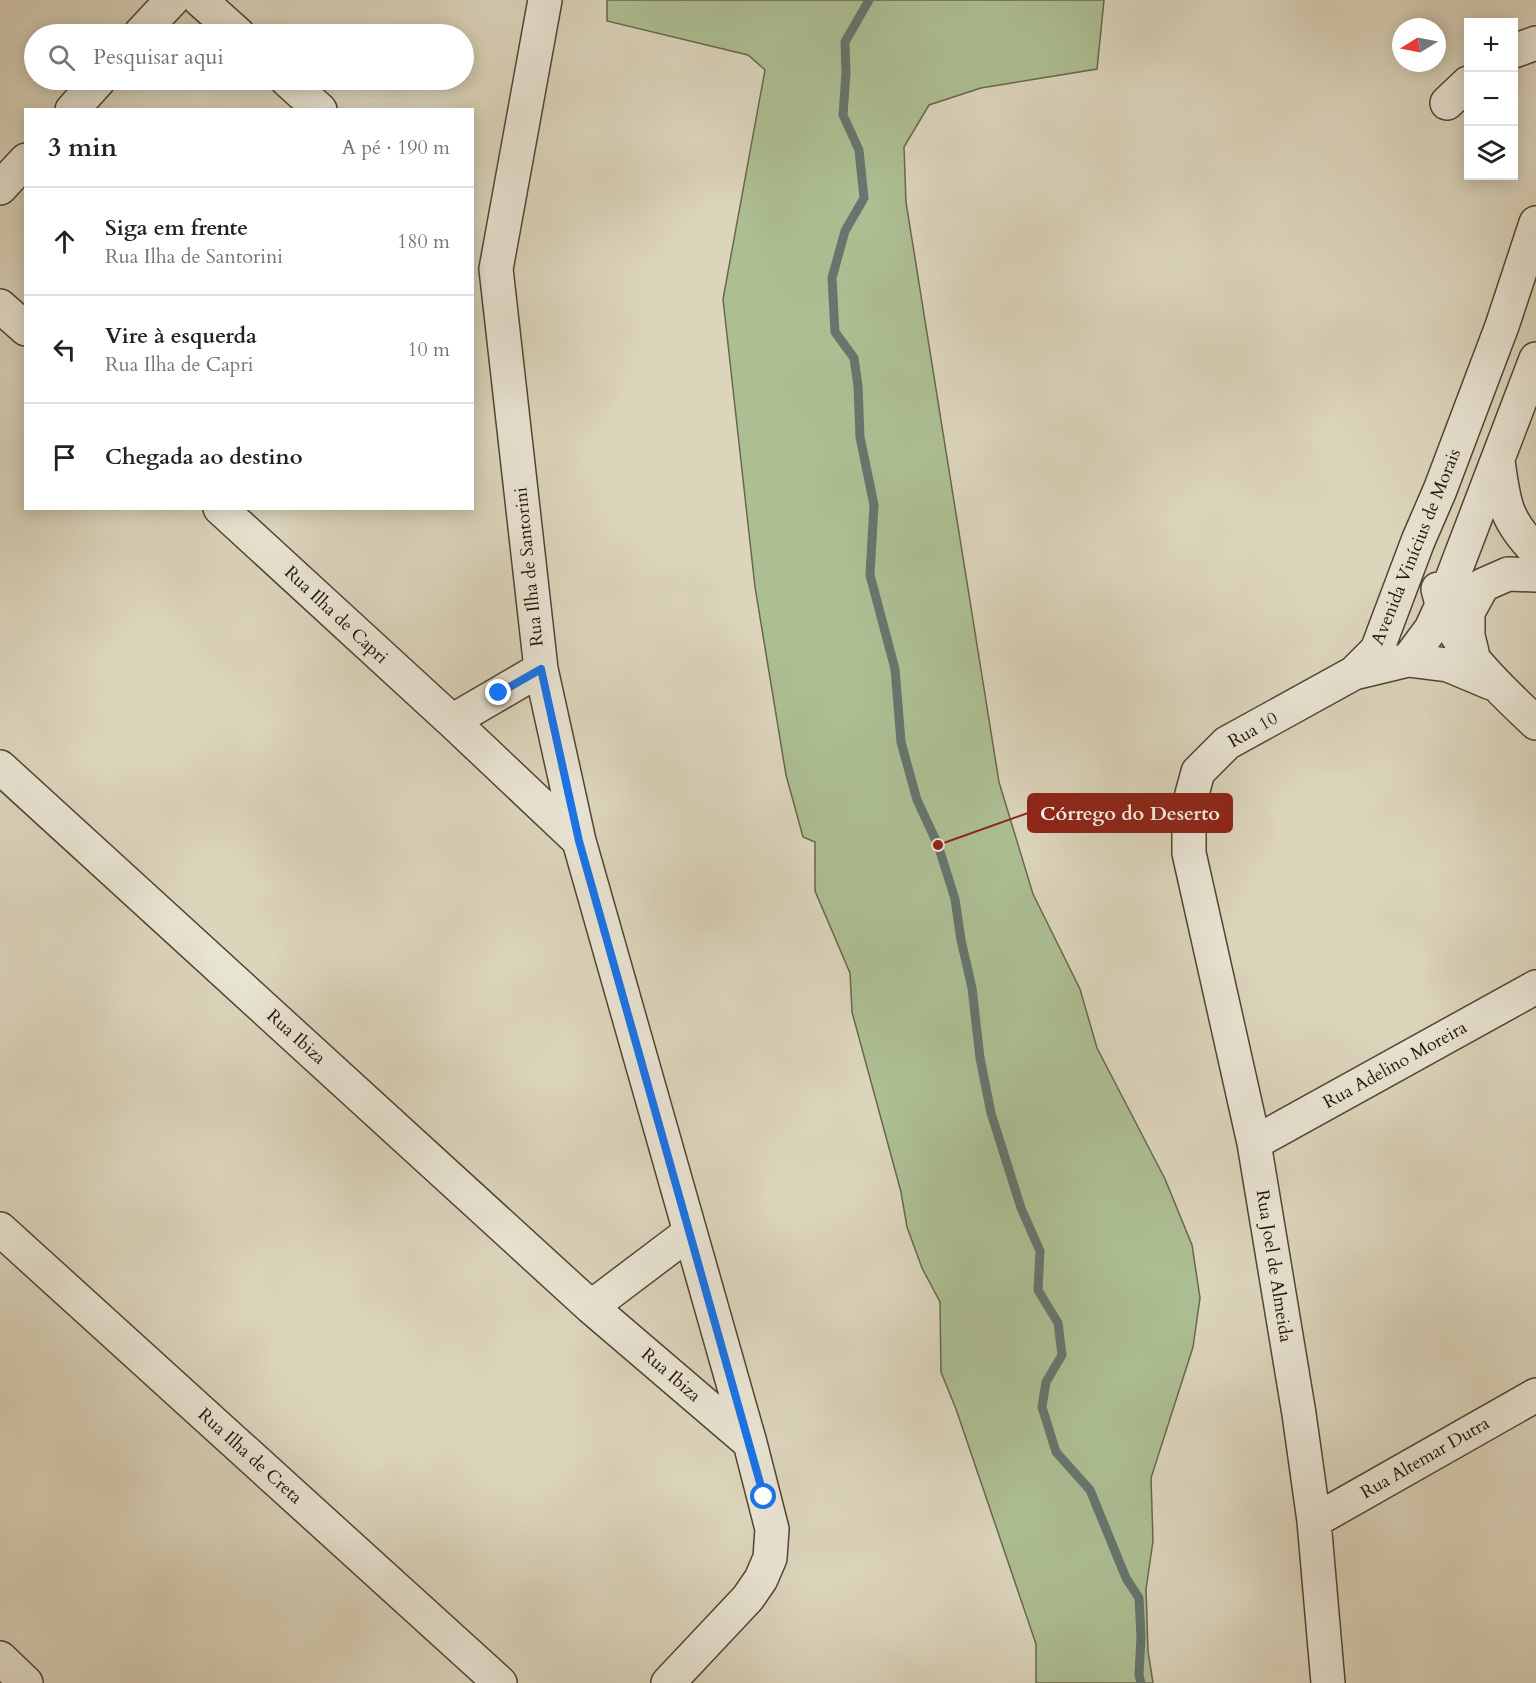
<!DOCTYPE html>
<html lang="pt">
<head>
<meta charset="utf-8">
<style>
	:root { --surface:#fff; --page:#f6f6f6; --text:#222; --muted:#767676; --line:#e0e0e0 }
	body { margin:0; font-family:Cardo,serif; background:var(--page); color:var(--text) }
	.controls { position:absolute; right:18px; top:18px; display:grid; overflow:hidden; border-radius:0px; box-shadow:0 3px 15px #0003 }
	.controls button { width:54px; height:54px; display:grid; place-items:center; padding:0; border:0; border-bottom:2px solid var(--line); background:var(--surface); color:var(--text); font:30px sans-serif }
	.compass { position:absolute; left:1392px; top:18px; width:54px; height:54px; border-radius:50%; background:var(--surface); box-shadow:0 3px 15px #0003; rotate:260deg }
	.stop { position:absolute; width:18px; height:18px; margin:-14px; border:4px solid #1a73e8; border-radius:50%; background:#fff }
	.stop.end { background:#1a73e8; border-color:#fff; box-shadow:0 2px 6px #0008 }
	.list { margin:0; padding:0; list-style:none }
	h2 { display:flex; justify-content:space-between; align-items:center; height:78px; margin:0; padding:0 24px; font-size:26px }
	h2 small { font-size:20px; font-weight:400; color:var(--muted) }
	.list li { display:grid; grid-template-columns:39px 1fr auto; gap:18px; align-items:center; box-sizing:border-box; height:108px; padding:0 24px; border-top:2px solid var(--line) }
	.list b { display:block; font-size:22px; white-space:nowrap }
	.list p { margin:0; font-size:20px; white-space:nowrap; color:var(--muted) }
	.list em { font-size:20px; font-style:normal; color:var(--muted) }
	.icon { flex:none; width:33px; height:33px; fill:none; stroke:currentColor; stroke-width:2; stroke-linecap:round; stroke-linejoin:round }
	.map { position:relative; flex:none; width:1536px; height:1683px; overflow:hidden }
	.search { position:absolute; background:var(--surface); box-shadow:0 3px 15px #0003; left:24px; top:24px; width:450px; height:66px; display:flex; align-items:center; gap:15px; box-sizing:border-box; padding:0 21px; border-radius:33px; color:var(--muted); font-size:22px }
	.panel { position:absolute; background:var(--surface); box-shadow:0 3px 15px #0003; left:24px; top:108px; width:450px; height:402px; border-radius:0px }
	.map>svg:first-child { display:block }
	.green { fill:#adbe93; stroke:#68684c; stroke-width:1.5 }
	.lines { fill:none; stroke-linecap:round; stroke-linejoin:round }
	.stream { stroke:#66766e; stroke-width:9 }
	.minor-casing { stroke:#524433; stroke-width:36 }
	.minor { stroke:#e8e4d3; stroke-width:33 }
	.route { stroke:#1a73e8; stroke-width:8 }
	.labels { text-anchor:middle; dominant-baseline:central; stroke-width:4.5; stroke-linejoin:round; paint-order:stroke }
	.street-label { font-size:18px; fill:#241305; stroke:#e8e4d3 }
	.leader { fill:none; stroke:#8f2418; stroke-width:2 }
	.callout-dot { fill:#8f2418; stroke:#e8e4d3; stroke-width:2 }
	.callout { fill:#8f2418; stroke:#8f2418; stroke-width:2 }
	.callout-label { font-size:20px; text-anchor:middle; font-weight:bold; fill:#fff }
</style>
</head>
<body>
<div class="map">
<svg width="1536" height="1683" viewBox="0 0 1536 1683">
	<rect width="100%" height="100%" fill="#dcd5bc"/>
	<filter id="stains"><feTurbulence type="fractalNoise" baseFrequency=".00333" numOctaves="4"/><feColorMatrix values="0 0 0 0 .2 0 0 0 0 .09 0 0 0 0 .02 0 0 0 .5 -.17"/></filter>
	<radialGradient id="worn" r=".72"><stop offset=".6" stop-color="#630" stop-opacity="0"/><stop offset="1" stop-color="#630" stop-opacity=".3"/></radialGradient>
	<!-- green -->
	<path class="green" d="M607 0H1104L1097 69 981 88 929 105 904 147 906 202 999 782 1033 894 1080 989 1097 1048 1165 1179 1192 1245 1200 1298 1193 1347 1151 1478 1153 1541 1146 1589 1148 1651 1153 1683H1036V1644L956 1409 941 1372 940 1302 922 1268 907 1227 901 1192 852 1012 850 973 815 891V842L803 837 786 775 755 587 723 299 765 70 748 55 607 21Z"/>
	<g class="lines">
		<!-- stream -->
		<path class="stream" d="M869 0 845 42 846 73 843 115 859 150 864 198 845 231 832 278 835 332 854 358 858 386 860 437 874 505 870 575 895 669 901 742 917 800 938 845 955 899 961 940 972 988 980 1058 991 1113 1021 1208 1040 1251 1038 1290 1058 1323 1062 1355 1046 1382 1042 1407 1056 1452 1090 1490 1126 1578 1139 1598 1141 1637 1139 1675 1141 1683"/>
		<!-- minor casing -->
		<g class="minor-casing">
			<path id="minor" d="M200 0 238 34
				M545 0 496 269 541 669 579 841 750 1443 772 1529 770 1558 761 1579 748 1598 668 1683
				M140 34 172 0
				M1514 51 1536 43
				M287 80 320 110
				M1447 103 1468 83
				M72 110 99 80
				M0 188 26 160
				M0 306 26 329
				M1498 461C1504 504 1505 519 1536 551
				M220 508 452 721
				M1438 589C1451 646 1495 684 1536 723
				M1472 652 1468 636V612L1483 585 1508 574 1536 575
				M1408 660 1448 665 1491 683
				M541 669 452 721 579 841
				M1354 673 1377 650 1418 541 1440 490 1502 326 1536 223
				M0 767 591 1307
				M1254 1143 1536 987
				M0 1229 500 1683
				M689 1233 591 1307 750 1443
				M1314 1521 1536 1395
				M0 1658 26 1683
				M1328 1683 1314 1521 1299 1414 1254 1143 1189 853V805L1198 772 1227 743 1354 673 1408 660 1431 629 1442 605 1536 359"/>
		</g>
		<!-- minor -->
		<use href="#minor" class="minor"/>
	</g>
	<g class="lines">
		<!-- route -->
		<path class="route" d="M499 693 541 669 579 841 764 1497"/>
	</g>
	<g class="labels">
		<!-- street labels -->
		<g class="street-label">
			<text transform="translate(1416 547) rotate(-68)">Avenida Vinícius de Morais</text>
			<text transform="translate(529 567) rotate(-96)">Rua Ilha de Santorini</text>
			<text transform="translate(336 615) rotate(43)">Rua Ilha de Capri</text>
			<text transform="translate(1253 730) rotate(-30)">Rua 10</text>
			<text transform="translate(296 1037) rotate(42)">Rua Ibiza</text>
			<text transform="translate(1395 1065) rotate(-29)">Rua Adelino Moreira</text>
			<text transform="translate(1274 1266) rotate(81)">Rua Joel de Almeida</text>
			<text transform="translate(671 1375) rotate(41)">Rua Ibiza</text>
			<text transform="translate(250 1456) rotate(42)">Rua Ilha de Creta</text>
			<text transform="translate(1425 1458) rotate(-30)">Rua Altemar Dutra</text>
		</g>
	</g>
	<!-- callouts -->
	<path class="leader" d="M938 845L1028 813"/>
	<circle class="callout-dot" cx="938" cy="845" r="6"/>
	<rect class="callout" x="1028" y="794" width="204" height="38" rx="6"/>
	<g class="callout-label">
		<text x="1130" y="820">Córrego do Deserto</text>
	</g>
	<rect width="100%" height="100%" filter="url(#stains)"/>
	<rect width="100%" height="100%" fill="url(#worn)"/>
</svg>
<div class="controls">
<button>+</button>
<button>−</button>
<button><svg class="icon" aria-label="layers" viewBox="0 0 24 24"><path d="M12 4l9 5-9 5-9-5zM3 14l9 5 9-5"/></svg></button>
</div>
<svg class="compass" viewBox="-18 -18 36 36"><path d="M0-13l5 13h-10z" fill="#e53935"/><path d="M0 13l5-13h-10z" fill="#767676"/></svg>
<div class="stop" style="left:764px;top:1497px"></div>
<div class="stop end" style="left:499px;top:693px"></div>
<div class="search"><svg class="icon" aria-label="search" viewBox="0 0 24 24"><circle cx="10" cy="10" r="6"/><path d="M15 15l6 6"/></svg>Pesquisar aqui</div>
<section class="panel">
<h2>3 min<small>A pé · 190 m</small></h2>
<ul class="list">
<li><svg class="icon" aria-label="ahead" viewBox="0 0 24 24"><path d="M12 20V5M6 11l6-6 6 6"/></svg><div><b>Siga em frente</b><p>Rua Ilha de Santorini</p></div><em>180 m</em></li>
<li><svg class="icon" aria-label="left" viewBox="0 0 24 24"><path d="M17 20v-9H6M10 6l-5 5 5 5"/></svg><div><b>Vire à esquerda</b><p>Rua Ilha de Capri</p></div><em>10 m</em></li>
<li><svg class="icon" aria-label="arrive" viewBox="0 0 24 24"><path d="M6 21V4h12l-3 4 3 4H6"/></svg><div><b>Chegada ao destino</b></div></li>
</ul>
</section>
</div>
</body>
</html>
